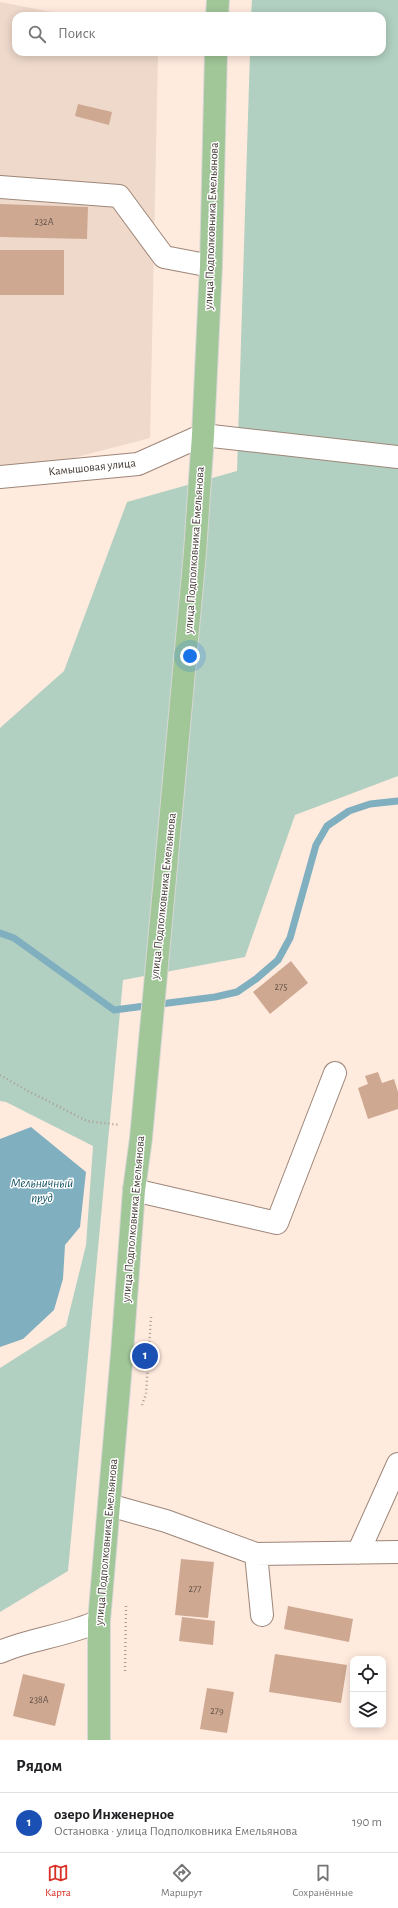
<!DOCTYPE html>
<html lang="ru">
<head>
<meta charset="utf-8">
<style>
	:root { --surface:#fff; --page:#f6f6f6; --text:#202124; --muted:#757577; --line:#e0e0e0; --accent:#d93025 }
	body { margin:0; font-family:"Alegreya Sans",sans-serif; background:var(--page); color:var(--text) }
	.controls { position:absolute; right:12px; bottom:12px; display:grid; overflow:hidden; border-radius:8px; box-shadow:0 2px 10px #0003 }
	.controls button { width:36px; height:36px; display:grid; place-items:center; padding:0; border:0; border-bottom:1px solid var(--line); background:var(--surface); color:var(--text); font:20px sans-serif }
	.you { position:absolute; left:190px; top:656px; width:14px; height:14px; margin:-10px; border:3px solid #fff; border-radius:50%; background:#1a73e8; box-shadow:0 0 0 6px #1a73e833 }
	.badge { display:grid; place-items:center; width:26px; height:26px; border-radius:50%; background:var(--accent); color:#fff; font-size:13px; font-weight:700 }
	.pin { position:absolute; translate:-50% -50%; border:2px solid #fff; box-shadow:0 1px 4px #0006 }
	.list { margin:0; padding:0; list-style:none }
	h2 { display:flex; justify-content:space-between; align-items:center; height:52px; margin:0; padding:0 16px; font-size:17px }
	h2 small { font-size:13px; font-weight:400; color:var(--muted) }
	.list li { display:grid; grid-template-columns:26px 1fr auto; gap:12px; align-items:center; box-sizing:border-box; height:60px; padding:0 16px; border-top:1px solid var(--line) }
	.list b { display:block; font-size:15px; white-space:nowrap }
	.list p { margin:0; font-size:13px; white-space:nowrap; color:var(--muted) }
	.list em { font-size:13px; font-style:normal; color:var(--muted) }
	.icon { flex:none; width:22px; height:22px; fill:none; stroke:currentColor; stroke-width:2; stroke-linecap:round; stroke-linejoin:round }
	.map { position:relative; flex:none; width:398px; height:1740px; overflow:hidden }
	.search { position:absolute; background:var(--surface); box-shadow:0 2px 10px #0003; left:12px; right:12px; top:12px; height:44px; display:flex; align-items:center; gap:10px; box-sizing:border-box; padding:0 14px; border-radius:12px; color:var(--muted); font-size:15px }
	.sheet { height:112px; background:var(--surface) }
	nav { display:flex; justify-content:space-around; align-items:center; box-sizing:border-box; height:56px; border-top:1px solid var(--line); background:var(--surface); font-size:11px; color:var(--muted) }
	nav a { display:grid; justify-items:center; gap:2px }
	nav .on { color:var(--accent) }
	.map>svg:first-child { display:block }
	.industrial { fill:#eed9cb }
	.green { fill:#b1d0c1 }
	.water { fill:#80afc0 }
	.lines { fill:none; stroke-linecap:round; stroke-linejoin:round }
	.stream { stroke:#80afc0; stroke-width:7 }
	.building { fill:#cea891 }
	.minor-casing { stroke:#9d8678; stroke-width:24 }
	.major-casing { stroke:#d8d7d5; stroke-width:24 }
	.path { stroke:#ac9c92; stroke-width:2.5; stroke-dasharray:1 3; stroke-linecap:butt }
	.minor { stroke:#fff; stroke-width:22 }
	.major { stroke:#a1c698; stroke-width:22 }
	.labels { text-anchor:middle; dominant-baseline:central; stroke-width:3; stroke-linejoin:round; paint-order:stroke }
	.number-label { font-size:10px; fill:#625248 }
	.street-label { font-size:12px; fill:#3e352f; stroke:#fff }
	.water-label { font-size:13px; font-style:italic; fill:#0f5062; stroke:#fff }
</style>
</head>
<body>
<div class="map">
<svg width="398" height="1740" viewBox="0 0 398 1740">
	<rect width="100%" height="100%" fill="#ffeade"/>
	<!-- industrial -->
	<path class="industrial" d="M0 2 72 16H16V52H158L150 438 0 477Z"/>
	<!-- green -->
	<path class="green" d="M252 0H398V776L295 815 245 957 123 980 68 1571 0 1612V1368L66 1326 86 1245 93 1146 6 1102 0 1101V728L64 671 127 502 237 471 250 52H382V16H251Z"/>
	<!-- water -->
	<path class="water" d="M31 1127 86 1172 80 1227 65 1245 63 1279 54 1310 23 1339 0 1347V1139Z"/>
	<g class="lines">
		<!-- stream -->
		<path class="stream" d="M0 933 14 938 114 1010 215 997 237 992 256 979 278 960 290 938 316 845 327 826 349 811 370 804 398 801"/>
	</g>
	<!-- building -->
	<path class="building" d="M78 104 112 112 109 125 75 116Z
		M0 204 88 207 87 239 0 237Z
		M0 250H64V295H0Z
		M291 961 308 983 270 1014 253 992Z
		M378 1072 382 1083 394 1079 398 1092V1109L368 1119 358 1088 368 1084 365 1076Z
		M181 1559 214 1562 208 1618 175 1615Z
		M288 1606 353 1619 349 1642 284 1629Z
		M182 1617 215 1621 213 1645 179 1641Z
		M275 1654 347 1665 341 1703 269 1692Z
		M23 1674 65 1684 55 1726 13 1716Z
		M207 1688 234 1692 227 1733 200 1729Z"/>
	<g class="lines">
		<!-- minor casing -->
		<g class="minor-casing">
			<path id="minor" d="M0 187 119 196 164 257 211 266
				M0 477 138 464 203 435 398 457
				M134 1190 277 1223 335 1073
				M109 1505 166 1521 256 1554 262 1615
				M358 1553 398 1464
				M256 1554 398 1552
				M0 1652C32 1638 67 1636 99 1621"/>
		</g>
		<!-- major casing -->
		<g class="major-casing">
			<path id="major" d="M217 16 218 0
				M99 1740V1621L122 1353 134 1190 141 1138 195 552 203 435 211 266 216 52"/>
		</g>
		<!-- path -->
		<path class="path" d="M0 1075 26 1090 87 1121 120 1125
			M142 1405 146 1394 151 1317
			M125 1671 126 1606"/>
		<!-- minor -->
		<use href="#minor" class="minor"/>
		<!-- major -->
		<use href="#major" class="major"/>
	</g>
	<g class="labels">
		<!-- number labels -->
		<g class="number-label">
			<text x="44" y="222">232А</text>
			<text x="281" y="987">275</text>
			<text x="195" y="1589">277</text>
			<text x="39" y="1700">238А</text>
			<text x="217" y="1711">279</text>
		</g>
		<!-- street labels -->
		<g class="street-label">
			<text transform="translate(211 226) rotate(-88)">улица Подполковника Емельянова</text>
			<text transform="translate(92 467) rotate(-6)">Камышовая улица</text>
			<text transform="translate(194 550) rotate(-86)">улица Подполковника Емельянова</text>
			<text transform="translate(163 896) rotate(-84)">улица Подполковника Емельянова</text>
			<text transform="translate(133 1219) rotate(-85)">улица Подполковника Емельянова</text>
			<text transform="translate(106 1542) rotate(-85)">улица Подполковника Емельянова</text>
		</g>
		<!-- water labels -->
		<g class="water-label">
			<text x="42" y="1183">Мельничный<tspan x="42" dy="15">пруд</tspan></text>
		</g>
	</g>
</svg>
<div class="controls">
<button><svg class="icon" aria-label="locate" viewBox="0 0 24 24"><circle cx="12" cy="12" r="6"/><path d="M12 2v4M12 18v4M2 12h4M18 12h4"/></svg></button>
<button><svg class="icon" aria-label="layers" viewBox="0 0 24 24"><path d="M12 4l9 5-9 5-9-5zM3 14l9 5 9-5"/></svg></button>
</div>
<div class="you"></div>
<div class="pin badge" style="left:145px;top:1356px;background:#1a4fb4">1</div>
<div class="search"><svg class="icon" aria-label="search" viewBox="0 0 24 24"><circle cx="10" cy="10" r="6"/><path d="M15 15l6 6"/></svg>Поиск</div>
</div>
<section class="sheet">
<h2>Рядом<small></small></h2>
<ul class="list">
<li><span class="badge" style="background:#1a4fb4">1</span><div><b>озеро Инженерное</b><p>Остановка · улица Подполковника Емельянова</p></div><em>190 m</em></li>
</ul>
</section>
<nav>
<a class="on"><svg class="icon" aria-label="map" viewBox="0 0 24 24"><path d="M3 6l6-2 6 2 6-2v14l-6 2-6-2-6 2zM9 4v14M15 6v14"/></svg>Карта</a>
<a><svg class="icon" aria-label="directions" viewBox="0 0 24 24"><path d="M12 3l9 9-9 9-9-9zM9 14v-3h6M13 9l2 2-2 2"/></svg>Маршрут</a>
<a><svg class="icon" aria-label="saved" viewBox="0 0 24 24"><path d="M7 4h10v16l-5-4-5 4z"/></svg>Сохранённые</a>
</nav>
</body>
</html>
